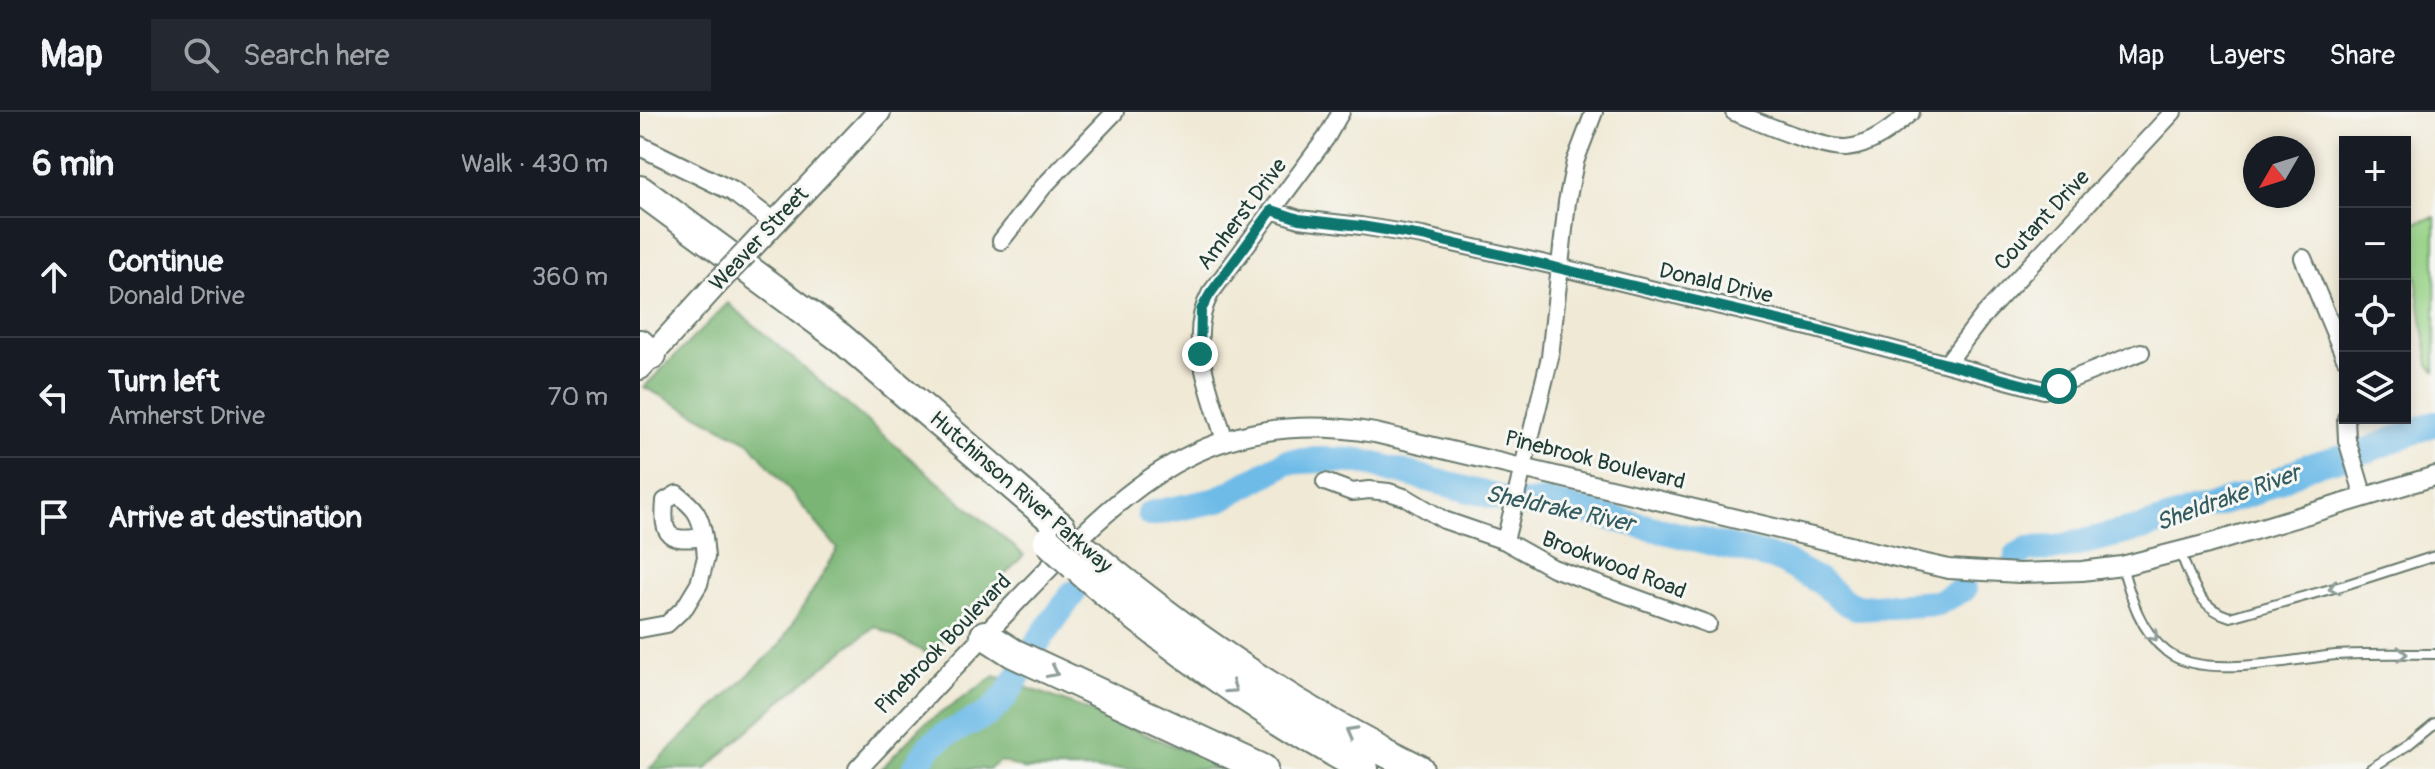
<!DOCTYPE html>
<html lang="en">
<head>
<meta charset="utf-8">
<style>
	:root { --surface:#171b24; --page:#242831; --text:#f1f3f6; --muted:#9ea1a6; --line:#363941 }
	body { margin:0; font-family:Pangolin,sans-serif; background:var(--page); color:var(--text) }
	.controls { position:absolute; right:24px; top:24px; display:grid; overflow:hidden; border-radius:0px; box-shadow:0 4px 12px #0003 }
	.controls button { width:72px; height:72px; display:grid; place-items:center; padding:0; border:0; border-bottom:2px solid var(--line); background:var(--surface); color:var(--text); font:40px sans-serif }
	.compass { position:absolute; left:1603px; top:24px; width:72px; height:72px; border-radius:50%; background:var(--surface); box-shadow:0 4px 12px #0003; rotate:231deg }
	.stop { position:absolute; width:24px; height:24px; margin:-18px; border:6px solid #0f766e; border-radius:50%; background:#fff }
	.stop.end { background:#0f766e; border-color:#fff; box-shadow:0 2px 8px #0008 }
	.list { margin:0; padding:0; list-style:none }
	h2 { display:flex; justify-content:space-between; align-items:center; height:104px; margin:0; padding:0 32px; font-size:34px }
	h2 small { font-size:26px; font-weight:400; color:var(--muted) }
	.list li { display:grid; grid-template-columns:52px 1fr auto; gap:24px; align-items:center; box-sizing:border-box; height:120px; padding:0 32px; border-top:2px solid var(--line) }
	.list b { display:block; font-size:30px; white-space:nowrap }
	.list p { margin:0; font-size:26px; white-space:nowrap; color:var(--muted) }
	.list em { font-size:26px; font-style:normal; color:var(--muted) }
	.icon { flex:none; width:44px; height:44px; fill:none; stroke:currentColor; stroke-width:2; stroke-linecap:round; stroke-linejoin:round }
	.map { position:relative; flex:none; width:1795px; height:657px; overflow:hidden }
	header { display:flex; align-items:center; gap:48px; box-sizing:border-box; height:112px; padding:0 40px; background:var(--surface); border-bottom:2px solid var(--line) }
	header strong { font-size:38px }
	nav { display:flex; gap:44px; margin-inline-start:auto; font-size:28px }
	.search { width:560px; height:72px; background:var(--page); display:flex; align-items:center; gap:20px; box-sizing:border-box; padding:0 28px; border-radius:0px; color:var(--muted); font-size:30px }
	main { display:flex }
	aside { flex:1; background:var(--surface) }
	.map>svg:first-child { display:block }
	.green { fill:#98d387; stroke:#5c885e; stroke-width:2 }
	.forest { fill:#7ab574; stroke:#4c7954; stroke-width:2 }
	.lines { fill:none; stroke-linecap:round; stroke-linejoin:round }
	.river { stroke:#6ebbe8; stroke-width:26 }
	.service-casing { stroke:#68796c; stroke-width:12 }
	.minor-casing { stroke:#68796c; stroke-width:20 }
	.tertiary-casing { stroke:#68796c; stroke-width:22 }
	.secondary-casing { stroke:#68796c; stroke-width:26 }
	.motorway-casing { stroke:#68796c; stroke-width:32 }
	.service { stroke:#fff; stroke-width:8 }
	.minor { stroke:#fff; stroke-width:16 }
	.tertiary { stroke:#fff; stroke-width:18 }
	.secondary { stroke:#fff; stroke-width:22 }
	.motorway { stroke:#fff; stroke-width:28 }
	.secondary-bridge-casing { stroke:#68796c; stroke-width:26; stroke-linecap:butt }
	.motorway-bridge-casing { stroke:#68796c; stroke-width:32; stroke-linecap:butt }
	.secondary-bridge { stroke:#fff; stroke-width:22 }
	.motorway-bridge { stroke:#fff; stroke-width:28 }
	.oneway { stroke:#8f9e9a }
	.route { stroke:#0f766e; stroke-width:10 }
	.labels { text-anchor:middle; dominant-baseline:central; stroke-width:6; stroke-linejoin:round; paint-order:stroke }
	.street-label { font-size:22px; fill:#1f3d34; stroke:#f6f6f2 }
	.water-label { font-size:24px; font-style:italic; fill:#335c61; stroke:#f6f6f2 }
</style>
</head>
<body>
<header>
<strong>Map</strong>
<div class="search"><svg class="icon" aria-label="search" viewBox="0 0 24 24"><circle cx="10" cy="10" r="6"/><path d="M15 15l6 6"/></svg>Search here</div>
<nav><a>Map</a><a>Layers</a><a>Share</a></nav>
</header>
<main>
<aside>
<h2>6 min<small>Walk · 430 m</small></h2>
<ul class="list">
<li><svg class="icon" aria-label="ahead" viewBox="0 0 24 24"><path d="M12 20V5M6 11l6-6 6 6"/></svg><div><b>Continue</b><p>Donald Drive</p></div><em>360 m</em></li>
<li><svg class="icon" aria-label="left" viewBox="0 0 24 24"><path d="M17 20v-9H6M10 6l-5 5 5 5"/></svg><div><b>Turn left</b><p>Amherst Drive</p></div><em>70 m</em></li>
<li><svg class="icon" aria-label="arrive" viewBox="0 0 24 24"><path d="M6 21V4h12l-3 4 3 4H6"/></svg><div><b>Arrive at destination</b></div></li>
</ul>
</aside>
<div class="map">
<svg width="1795" height="657" viewBox="0 0 1795 657">
	<rect width="100%" height="100%" fill="#f6f6f2"/>
	<filter id="ink" filterUnits="userSpaceOnUse"><feTurbulence type="fractalNoise" baseFrequency=".0125" numOctaves="2"/><feDisplacementMap in="SourceGraphic" scale="16" xChannelSelector="R" yChannelSelector="G"/><feConvolveMatrix kernelMatrix="1 2 1 2 8 2 1 2 1" color-interpolation-filters="sRGB"/></filter>
	<filter id="wash" filterUnits="userSpaceOnUse"><feTurbulence type="fractalNoise" baseFrequency=".006" numOctaves="4" result="noise"/><feDisplacementMap in="SourceGraphic" scale="32" xChannelSelector="R" yChannelSelector="G"/><feGaussianBlur stdDeviation="1.8" result="paint"/><feColorMatrix in="noise" values="0 0 0 0 0 0 0 0 0 0 0 0 0 0 0 0 0 1.4 0 .05"/><feComposite in="paint" operator="in"/></filter>
	<g filter="url(#wash)">
		<rect width="100%" height="100%" fill="#f0e9d5"/>
		<!-- green -->
		<path class="green" d="M1795 105V259L1789 253 1768 113Z"/>
		<!-- forest -->
		<path class="forest" d="M88 191 384 443 288 542 235 514 139 590 66 657H9L139 534 198 437 109 330 4 275Z
			M355 564 440 595 589 657H384L360 649 349 657H241L283 613Z"/>
		<g class="lines">
			<!-- river -->
			<path class="river" d="M510 402 578 388 647 350 681 348 720 349 863 387 887 392 906 390 1141 448 1181 470 1204 489 1218 496 1297 491 1324 477
				M1377 444 1388 437 1417 436 1506 415 1615 380 1668 354 1728 338 1795 311
				M392 538 433 481
				M274 657 290 634 305 623 348 602 364 586 378 564"/>
		</g>
	</g>
	<g filter="url(#ink)">
		<g class="lines">
			<!-- service casing -->
			<g class="service-casing">
				<path id="service" d="M1540 440C1552 469 1558 496 1590 505L1705 473 1795 444
					M1482 454C1491 486 1500 519 1527 540 1562 568 1654 547 1696 543 1729 541 1762 542 1795 542
					M1730 657 1768 633 1795 611"/>
			</g>
			<!-- minor casing -->
			<g class="minor-casing">
				<path id="minor" d="M1094 0C1119 10 1181 37 1206 36 1231 34 1253 16 1271 0
					M632 98 659 107 721 114 782 124 919 155 1172 216 1404 278 1501 240
					M361 129 403 75 475 0
					M1663 146 1705 246
					M1307 251 1343 204 1533 0
					M1706 306 1707 328 1724 385
					M585 329C572 283 545 228 570 182L686 26 701 0
					M685 370 712 380 729 378 749 380 767 386 804 408 865 429 913 456 1068 512
					M37 382C55 396 60 402 64 425 28 430 22 425 25 389Z
					M865 429 910 245 927 90 935 50 954 0
					M0 517 27 512 45 495 59 472 66 445 64 425"/>
			</g>
			<!-- tertiary casing -->
			<g class="tertiary-casing">
				<path id="tertiary" d="M0 34 92 79 135 111
					M218 657C270 601 323 545 376 490 485 377 564 293 735 321L1273 449 1309 457 1379 461 1442 459 1482 454 1568 432 1795 364"/>
			</g>
			<!-- secondary casing -->
			<g class="secondary-casing">
				<path id="secondary" d="M106 141 239 0
					M0 256 79 169"/>
			</g>
			<!-- motorway casing -->
			<g class="motorway-casing">
				<path id="motorway" d="M0 78 201 226 421 415
					M0 232 12 243
					M448 440C550 526 659 599 779 657
					M443 461C530 536 623 602 724 657
					M345 523 373 541 623 657"/>
			</g>
			<!-- service -->
			<use href="#service" class="service"/>
			<!-- minor -->
			<use href="#minor" class="minor"/>
			<!-- tertiary -->
			<use href="#tertiary" class="tertiary"/>
			<!-- secondary -->
			<use href="#secondary" class="secondary"/>
			<!-- motorway -->
			<use href="#motorway" class="motorway"/>
			<!-- secondary-bridge casing -->
			<g class="secondary-bridge-casing">
				<path id="secondary-bridge" d="M79 169 106 141"/>
			</g>
			<!-- motorway-bridge casing -->
			<g class="motorway-bridge-casing">
				<path id="motorway-bridge" d="M408 429 435 454"/>
			</g>
			<!-- secondary-bridge -->
			<use href="#secondary-bridge" class="secondary-bridge"/>
			<!-- motorway-bridge -->
			<use href="#motorway-bridge" class="motorway-bridge"/>
		</g>
		<!-- one-way arrows -->
		<defs><path id="oneway-chevron" d="M-2-3.5L2.5 0L-2 3.5" fill="none" stroke-width="1.6" stroke-linecap="round" stroke-linejoin="round" transform="scale(2)"/></defs>
		<g class="oneway">
			<use href="#oneway-chevron" transform="translate(1694 476) rotate(164)"/>
			<use href="#oneway-chevron" transform="translate(1513 524) rotate(51)"/>
			<use href="#oneway-chevron" transform="translate(1762 542)"/>
			<use href="#oneway-chevron" transform="translate(413 560) rotate(26)"/>
			<use href="#oneway-chevron" transform="translate(592 576) rotate(34)"/>
			<use href="#oneway-chevron" transform="translate(710 620) rotate(-151)"/>
		</g>
	</g>
	<g class="lines" filter="url(#ink)">
		<!-- route -->
		<path class="route" d="M560 242 561 198 570 182 632 98 659 107 721 114 782 124 1172 216 1404 278 1419 274"/>
	</g>
	<g class="labels">
		<!-- street labels -->
		<g class="street-label">
			<text transform="translate(602 102) rotate(-53)">Amherst Drive</text>
			<text transform="translate(1402 108) rotate(-47)">Coutant Drive</text>
			<text transform="translate(119 127) rotate(-47)">Weaver Street</text>
			<text transform="translate(1076 171) rotate(13)">Donald Drive</text>
			<text transform="translate(955 348) rotate(14)">Pinebrook Boulevard</text>
			<text transform="translate(381 380) rotate(41)">Hutchinson River Parkway</text>
			<text transform="translate(974 453) rotate(21)">Brookwood Road</text>
			<text transform="translate(303 532) rotate(-46)">Pinebrook Boulevard</text>
		</g>
		<!-- water labels -->
		<g class="water-label">
			<text transform="translate(1588 386) rotate(-20)">Sheldrake River</text>
			<text transform="translate(920 397) rotate(12)">Sheldrake River</text>
		</g>
	</g>
</svg>
<div class="controls">
<button>+</button>
<button>−</button>
<button><svg class="icon" aria-label="locate" viewBox="0 0 24 24"><circle cx="12" cy="12" r="6"/><path d="M12 2v4M12 18v4M2 12h4M18 12h4"/></svg></button>
<button><svg class="icon" aria-label="layers" viewBox="0 0 24 24"><path d="M12 4l9 5-9 5-9-5zM3 14l9 5 9-5"/></svg></button>
</div>
<svg class="compass" viewBox="-18 -18 36 36"><path d="M0-13l5 13h-10z" fill="#e53935"/><path d="M0 13l5-13h-10z" fill="#9ea1a6"/></svg>
<div class="stop" style="left:1419px;top:274px"></div>
<div class="stop end" style="left:560px;top:242px"></div>
</div>
</main>
</body>
</html>
